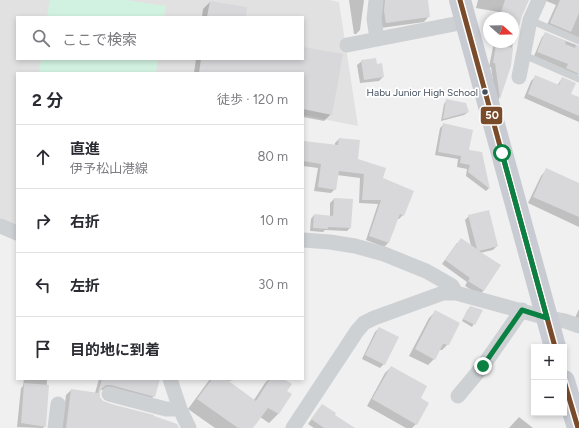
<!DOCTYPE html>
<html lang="ja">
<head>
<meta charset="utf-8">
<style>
	:root { --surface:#fff; --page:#f2f2f3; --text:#2b2b33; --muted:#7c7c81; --line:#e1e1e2 }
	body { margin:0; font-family:Figtree,"Noto Sans JP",sans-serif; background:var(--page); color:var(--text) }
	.controls { position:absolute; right:12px; bottom:12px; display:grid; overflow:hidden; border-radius:0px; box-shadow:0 2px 6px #0003 }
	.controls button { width:36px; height:36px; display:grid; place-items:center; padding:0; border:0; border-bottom:1px solid var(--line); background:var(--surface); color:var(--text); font:20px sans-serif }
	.compass { position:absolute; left:483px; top:12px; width:36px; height:36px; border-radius:50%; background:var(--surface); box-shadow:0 2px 6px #0003; rotate:110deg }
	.stop { position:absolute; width:12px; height:12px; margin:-9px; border:3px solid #0b8043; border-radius:50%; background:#fff }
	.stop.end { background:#0b8043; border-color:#fff; box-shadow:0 1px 4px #0008 }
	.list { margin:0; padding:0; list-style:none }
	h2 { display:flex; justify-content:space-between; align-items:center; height:52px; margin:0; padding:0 16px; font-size:17px }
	h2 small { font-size:13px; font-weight:400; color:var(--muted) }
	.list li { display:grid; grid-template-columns:26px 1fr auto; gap:12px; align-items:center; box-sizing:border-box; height:64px; padding:0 16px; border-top:1px solid var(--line) }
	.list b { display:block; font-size:15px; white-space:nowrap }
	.list p { margin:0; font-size:13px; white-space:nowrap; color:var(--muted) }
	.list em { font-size:13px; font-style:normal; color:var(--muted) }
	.icon { flex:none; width:22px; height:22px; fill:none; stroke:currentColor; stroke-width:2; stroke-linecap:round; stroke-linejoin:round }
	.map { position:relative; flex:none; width:579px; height:428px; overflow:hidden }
	.search { position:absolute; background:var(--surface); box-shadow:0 2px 6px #0003; left:16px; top:16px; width:288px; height:44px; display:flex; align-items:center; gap:10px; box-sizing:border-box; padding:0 14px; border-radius:0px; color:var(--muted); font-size:15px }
	.panel { position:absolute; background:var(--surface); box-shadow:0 2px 6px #0003; left:16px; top:72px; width:288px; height:308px; border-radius:0px }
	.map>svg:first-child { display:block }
	.education { fill:#e2e1e2; fill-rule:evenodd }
	.green { fill:#d2f2e1 }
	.shadow { fill:#0003 }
	.building { fill:#d8d8da }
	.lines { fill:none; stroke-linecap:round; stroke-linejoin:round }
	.lane { stroke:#ced1d4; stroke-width:7 }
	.street { stroke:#ced1d4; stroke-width:15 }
	.primary { stroke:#c8cbd1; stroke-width:22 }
	.bus-1-casing { stroke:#fff; stroke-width:8 }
	.bus-1 { stroke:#7a4b2a; stroke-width:5 }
	.route { stroke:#0b8043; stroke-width:5 }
	.bus-dot { fill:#45505e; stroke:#fff; stroke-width:1.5 }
	.labels { text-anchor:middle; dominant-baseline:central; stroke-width:3.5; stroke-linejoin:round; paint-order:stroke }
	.bus-label { font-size:10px; fill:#45505e; stroke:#fff; text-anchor:end }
	.line-badge { stroke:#fff; stroke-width:1.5 }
	.badge-label { font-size:11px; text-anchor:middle; font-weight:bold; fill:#fff }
</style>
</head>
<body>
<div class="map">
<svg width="579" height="428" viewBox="0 0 579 428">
	<rect width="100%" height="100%" fill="#f1f0f0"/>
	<!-- education -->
	<path class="education" d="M0 0H330L339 2 358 126 303 115V73H17V229L0 221ZM17 17H303V59H17Z"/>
	<!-- green -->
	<path class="green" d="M50 0H126L166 6 164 17H47Z
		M41 59H158L156 73H39Z"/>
	<!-- shadow -->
	<path class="shadow" d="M349 0H364L360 30 356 34H354Z
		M378 0H427L429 16 424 22 381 28Z
		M478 0H527L520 18 516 40 513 42 510 65 499 99 496 102 491 67H489L494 42H513V18H497L499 12 476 8Z
		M544 0H579V43L546 27 556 5Z
		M210 2 245 17H202L203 9Z
		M546 33 579 46V75L578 74 575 77 563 72 564 69 534 56 542 37Z
		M303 48 331 114 324 121 303 117V73H194L196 59H303Z
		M362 61 376 65 383 77 379 81 360 83 357 65Z
		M535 77 557 86 562 78 570 94 579 98V122L524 98 531 81Z
		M447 100 468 112 464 115 441 121 444 104Z
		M443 125 468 151 489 188 486 191 466 176 467 169 457 167 458 159 435 155 440 128Z
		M339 139 357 159 382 178 403 215 399 219H397L388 243 384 247 366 240 378 204 359 203 360 178 337 175 335 189 331 193 314 191 318 168 303 166V143L305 142 335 146V143Z
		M547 169 579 184V227L528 203 541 176Z
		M334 199 350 228 347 231 325 230 323 232 310 231 311 219 314 215 330 217V203Z
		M469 216 497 246 493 250 480 253 484 290 480 295 465 286 467 282 442 264 457 243 471 246 465 220Z
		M468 309 481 311 472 327 462 321Z
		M579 309V323L574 320Z
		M435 312 448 344 442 350H439L434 359 428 365 409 356 429 318Z
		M379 328 384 364 380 368 362 359 375 332Z
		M391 367 416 424 412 428H406L367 406 385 373Z
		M24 379H47L45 426 43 428 17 427 21 388 23 386Z
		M99 379H157L154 396 149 401 105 390H100L99 397 102 401 178 428H62L66 395 71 390 95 393Z
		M210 379H241L227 381 252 403 265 383 269 379H282L286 391 291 394 278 414 269 423 260 417 252 428H215L188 409Z
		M322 405 333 415 353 428H314L308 424Z
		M519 417 533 428H509Z"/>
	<!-- building -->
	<path class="building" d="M385 0H428L430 17 386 23 384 11Z
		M505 0H529L522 16 515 40H513V18H499Z
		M560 0H579V13L571 32 550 23Z
		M210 1 247 7 246 17H207Z
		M545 32 566 41 565 44 575 48 576 45 579 46V74L566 68 568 64 537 52Z
		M496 44 513 48 511 66 500 99 495 63H493Z
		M303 47 343 54 332 115 303 109V73H199L201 59H303Z
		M376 58 377 64 382 63 384 77 364 80 361 60Z
		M535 75 559 85 562 77 576 83 571 94 579 97V116L528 94Z
		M446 99 466 103 469 112 443 119Z
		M443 123 473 130 469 150 482 152 490 189 468 172 470 165 460 163 461 156 438 152Z
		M339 138 360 140 358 159 386 168 383 178 414 191 404 216 400 214 389 243 369 236 381 200H362L364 174 339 171 336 190 318 187 321 164 303 161 304 141 338 145Z
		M546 168 579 183V217L533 197Z
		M334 198 353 199 351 228 328 227V229L313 228 314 214 333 216Z
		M489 210 498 246 479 251 501 265 484 291 468 281 470 278 445 260 461 238 477 249 468 215Z
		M470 306 483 310 475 325 463 319Z
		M435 310 460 323 449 345 443 344 435 360 415 349Z
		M379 327 399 337 385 365 365 355Z
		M391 366 427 386 421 398 429 403 417 425 372 399Z
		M102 379H160L155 397 111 385H106L102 388 100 392V397L103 401 107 403 154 415V416L177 424 179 428H66L71 389 98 393Z
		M212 379H226L256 401 270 379H284L292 384 287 391 292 394 279 414 268 408 253 428H238L197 399Z
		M24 383 49 385 46 427 21 423Z
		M322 404 336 413 335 415 355 428H324L311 419Z"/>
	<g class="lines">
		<!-- lane -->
		<path class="lane" d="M530 20 579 41
			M524 55 579 79"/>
		<!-- street -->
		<path class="street" d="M376 0 374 19 377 39
			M347 45 465 22
			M519 77 530 20 539 0
			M0 226 17 233
			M303 240 330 242 355 246 384 254 426 271 442 280 452 286 456 293
			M170 379 180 409 189 428
			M109 394 166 409H180
			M458 396 483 366 522 310
			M55 428 58 404
			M293 428 357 331 364 323 374 318 443 293H456L547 318 565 321 579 326"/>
		<!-- primary -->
		<path class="primary" d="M460 0 555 347
			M564 381 578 428"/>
		<!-- bus-1 casing -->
		<g class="bus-1-casing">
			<path id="bus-1" d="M460 0 555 347
				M564 381 578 428"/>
		</g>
		<!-- bus-1 -->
		<use href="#bus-1" class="bus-1"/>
	</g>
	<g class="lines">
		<!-- route -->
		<path class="route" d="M483 366 522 310 547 318 502 153"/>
	</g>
	<!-- markers -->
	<circle class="bus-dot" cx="485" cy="92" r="3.5"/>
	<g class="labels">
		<!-- bus labels -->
		<g class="bus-label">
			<text x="478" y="92">Habu Junior High School</text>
		</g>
	</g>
	<rect class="line-badge" x="480" y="106" width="23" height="19" rx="4" fill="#7a4b2a"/>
	<g class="badge-label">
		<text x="492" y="119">50</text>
	</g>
</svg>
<div class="controls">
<button>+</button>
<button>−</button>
</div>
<svg class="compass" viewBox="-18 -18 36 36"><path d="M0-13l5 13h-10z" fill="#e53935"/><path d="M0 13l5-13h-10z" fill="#7c7c81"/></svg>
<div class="stop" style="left:502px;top:153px"></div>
<div class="stop end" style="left:483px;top:366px"></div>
<div class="search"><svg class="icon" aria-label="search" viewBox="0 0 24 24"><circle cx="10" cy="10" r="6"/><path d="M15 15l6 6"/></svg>ここで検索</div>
<section class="panel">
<h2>2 分<small>徒歩 · 120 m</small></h2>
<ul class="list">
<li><svg class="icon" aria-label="ahead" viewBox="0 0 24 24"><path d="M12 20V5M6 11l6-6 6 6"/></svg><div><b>直進</b><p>伊予松山港線</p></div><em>80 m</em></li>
<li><svg class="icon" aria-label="right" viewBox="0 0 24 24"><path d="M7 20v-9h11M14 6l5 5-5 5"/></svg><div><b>右折</b></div><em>10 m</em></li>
<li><svg class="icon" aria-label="left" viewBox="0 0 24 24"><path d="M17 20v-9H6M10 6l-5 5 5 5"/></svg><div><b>左折</b></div><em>30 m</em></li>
<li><svg class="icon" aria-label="arrive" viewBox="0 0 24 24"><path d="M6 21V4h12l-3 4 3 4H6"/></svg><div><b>目的地に到着</b></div></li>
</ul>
</section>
</div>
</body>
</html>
